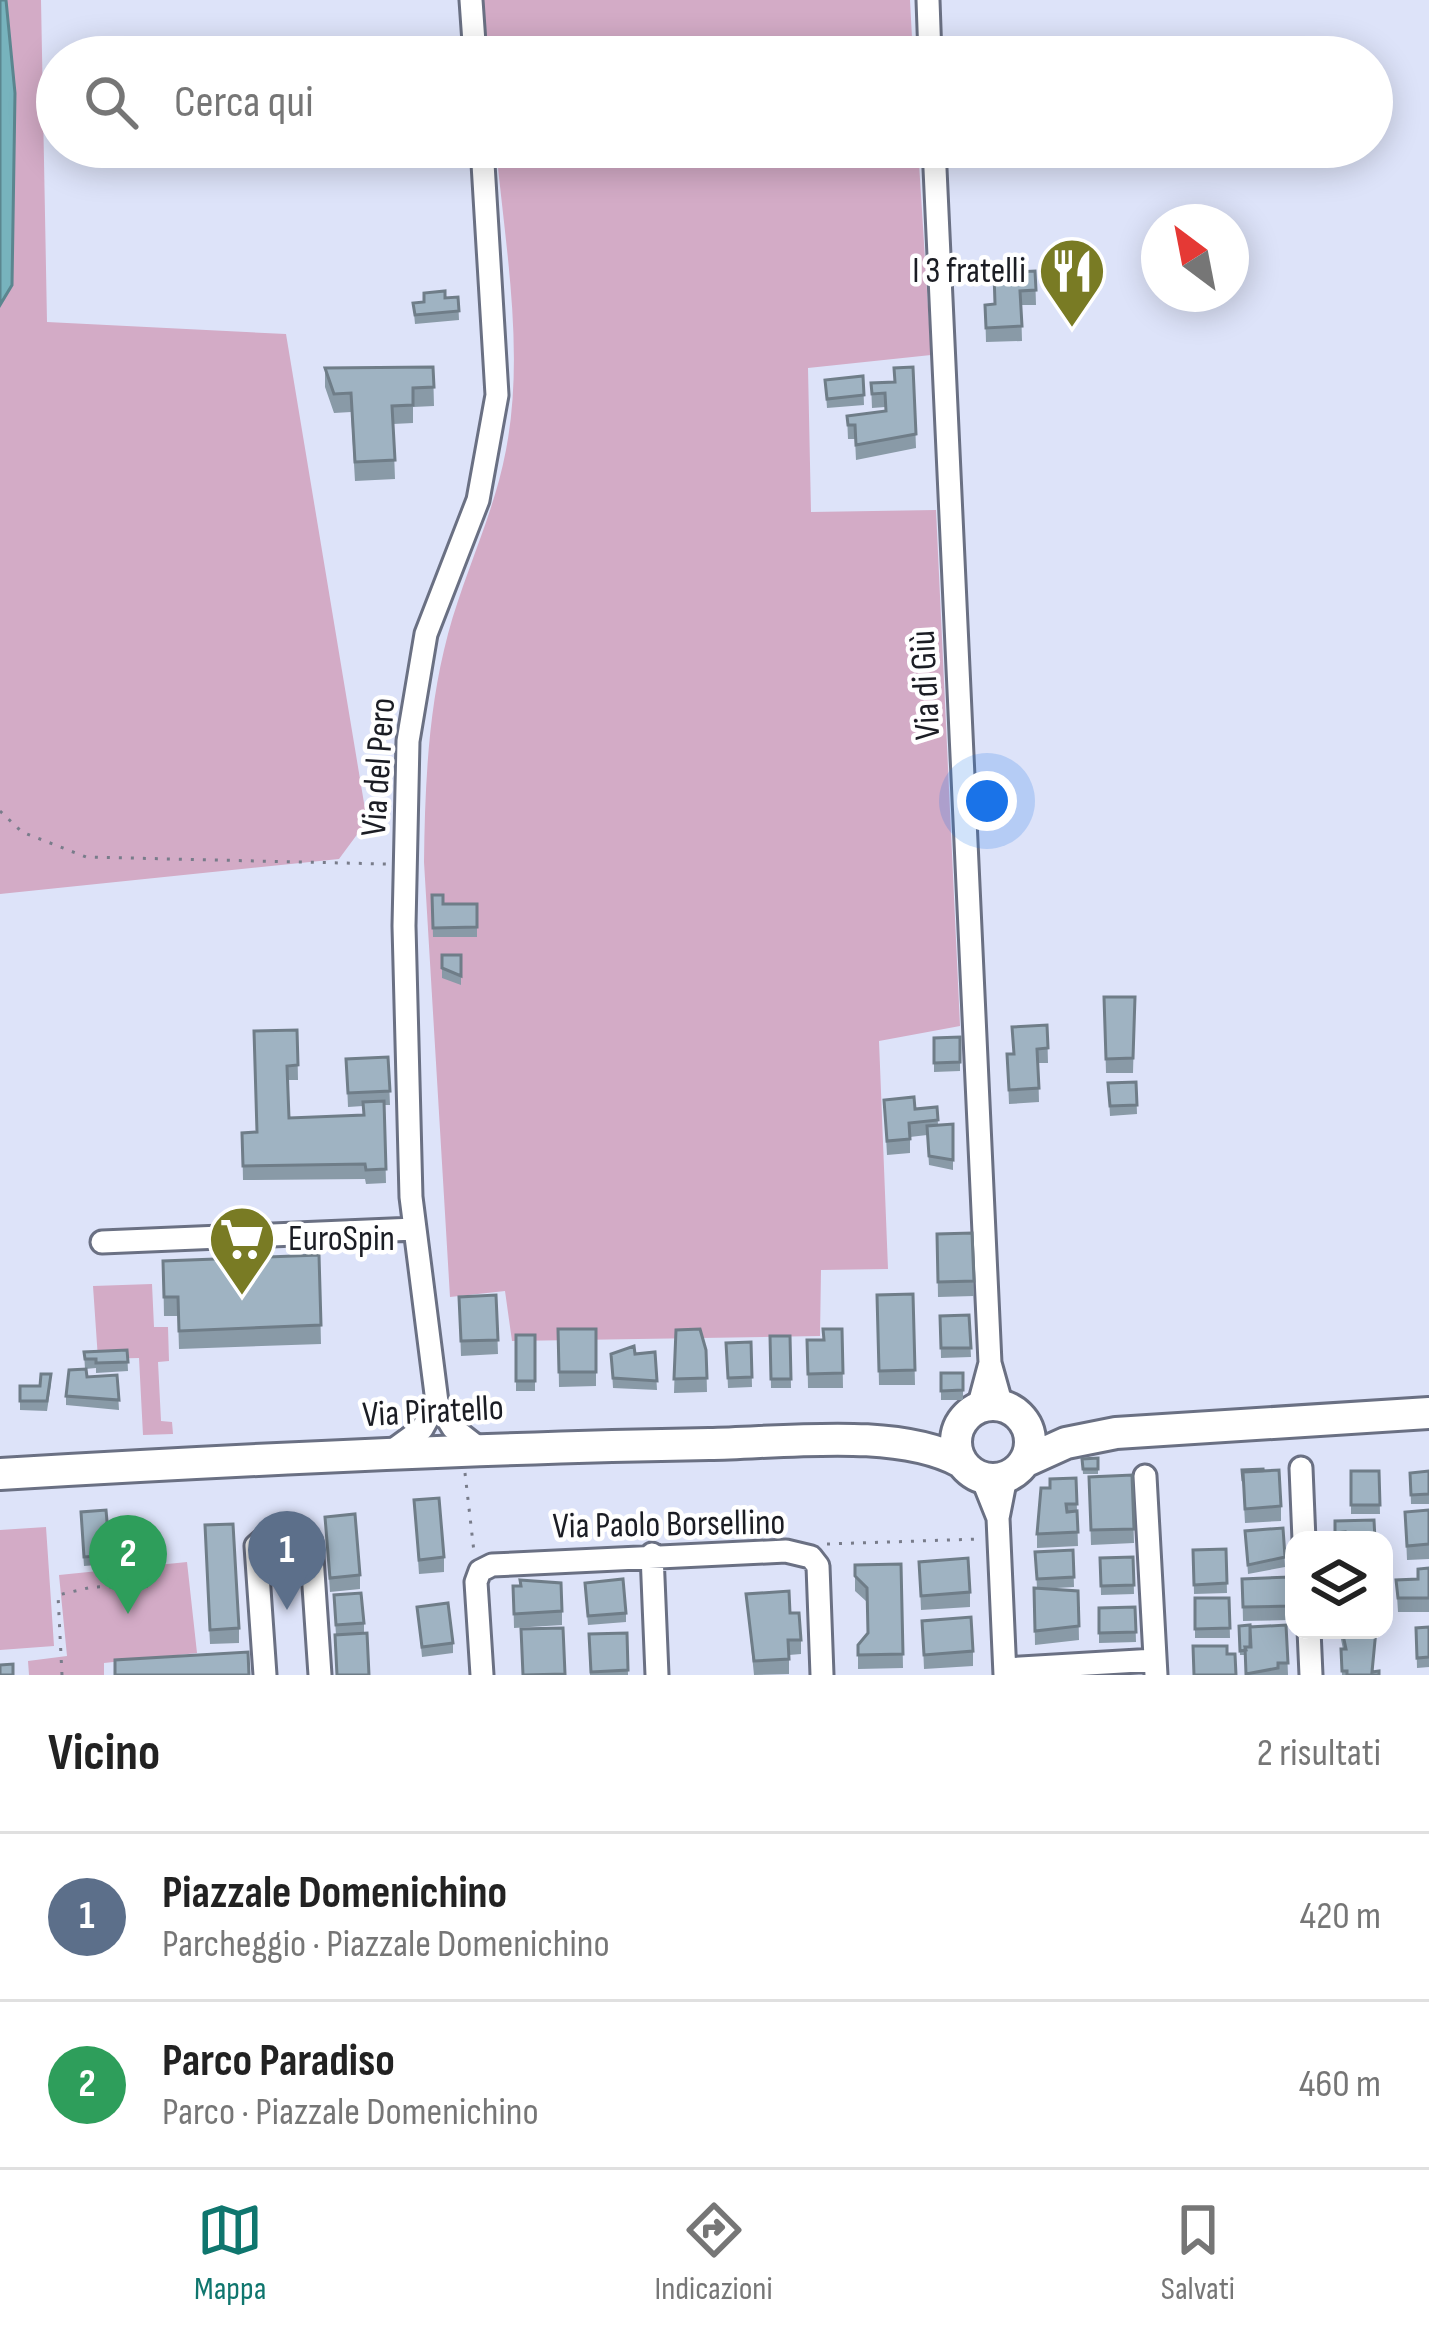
<!DOCTYPE html>
<html lang="it">
<head>
<meta charset="utf-8">
<style>
	:root { --surface:#fff; --page:#f2f2f2; --text:#222; --muted:#767676; --line:#e0e0e0; --accent:#0f766e }
	body { margin:0; font-family:"Sofia Sans Condensed",sans-serif; background:var(--page); color:var(--text) }
	.controls { position:absolute; right:36px; bottom:36px; display:grid; overflow:hidden; border-radius:24px; box-shadow:0 6px 30px #0003 }
	.controls button { width:108px; height:108px; display:grid; place-items:center; padding:0; border:0; border-bottom:3px solid var(--line); background:var(--surface); color:var(--text); font:60px sans-serif }
	.compass { position:absolute; left:1141px; top:204px; width:108px; height:108px; border-radius:50%; background:var(--surface); box-shadow:0 6px 30px #0003; rotate:328deg }
	.you { position:absolute; left:987px; top:801px; width:42px; height:42px; margin:-30px; border:9px solid #fff; border-radius:50%; background:#1a73e8; box-shadow:0 0 0 18px #1a73e833 }
	.badge { display:grid; place-items:center; width:78px; height:78px; border-radius:50%; background:var(--accent); color:#fff; font-size:39px; font-weight:700 }
	.pin { position:absolute; translate:-50% -99px; filter:drop-shadow(0 3px 6px #0008) }
	.pin::after { content:''; position:absolute; top:63px; width:42px; height:36px; background:inherit; clip-path:polygon(0 0,100% 0,50% 100%) }
	.list { margin:0; padding:0; list-style:none }
	h2 { display:flex; justify-content:space-between; align-items:center; height:156px; margin:0; padding:0 48px; font-size:51px }
	h2 small { font-size:39px; font-weight:400; color:var(--muted) }
	.list li { display:grid; grid-template-columns:78px 1fr auto; gap:36px; align-items:center; box-sizing:border-box; height:168px; padding:0 48px; border-top:3px solid var(--line) }
	.list b { display:block; font-size:45px; white-space:nowrap }
	.list p { margin:0; font-size:39px; white-space:nowrap; color:var(--muted) }
	.list em { font-size:39px; font-style:normal; color:var(--muted) }
	.icon { flex:none; width:66px; height:66px; fill:none; stroke:currentColor; stroke-width:2; stroke-linecap:round; stroke-linejoin:round }
	.map { position:relative; flex:none; width:1429px; height:1675px; overflow:hidden }
	.search { position:absolute; background:var(--surface); box-shadow:0 6px 30px #0003; left:36px; right:36px; top:36px; height:132px; display:flex; align-items:center; gap:30px; box-sizing:border-box; padding:0 42px; border-radius:66px; color:var(--muted); font-size:45px }
	.sheet { height:492px; background:var(--surface) }
	nav { display:flex; justify-content:space-around; align-items:center; box-sizing:border-box; height:168px; border-top:3px solid var(--line); background:var(--surface); font-size:33px; color:var(--muted) }
	nav a { display:grid; justify-items:center; gap:6px }
	nav .on { color:var(--accent) }
	.map>svg:first-child { display:block }
	.green { fill:#d3abc6 }
	.water { fill:#77b3bd; stroke:#5b868f; stroke-width:3 }
	.lines { fill:none; stroke-linecap:round; stroke-linejoin:round }
	.street-casing { stroke:#6a7083; stroke-width:27 }
	.primary-casing { stroke:#6a7083; stroke-width:36 }
	.path { stroke:#787c8a; stroke-width:3; stroke-dasharray:3 9; stroke-linecap:butt }
	.street { stroke:#fff; stroke-width:21 }
	.primary { stroke:#fff; stroke-width:30 }
	.wall { fill:#899aa7 }
	.building { fill:#9fb3c2; stroke:#6f7d88; stroke-width:3 }
	.labels { text-anchor:middle; dominant-baseline:central; stroke-width:9; stroke-linejoin:round; paint-order:stroke }
	.poi-label { font-size:36px; fill:#1b1d24; stroke:#fff; text-anchor:end }
	.street-label { font-size:36px; fill:#1b1d24; stroke:#fff }
</style>
</head>
<body>
<div class="map">
<svg width="1429" height="1675" viewBox="0 0 1429 1675">
	<rect width="100%" height="100%" fill="#dde3f9"/>
	<!-- green -->
	<path class="green" d="M6 0H41L47 322 286 334 367 821 339 859 0 894V305L12 285 15 94Z
		M483 0H910L913 57H488Z
		M496 147H918L931 355 808 368 811 512 936 510 960 1026 879 1041 888 1269 821 1270 820 1336 512 1341 505 1291 450 1297 424 862C425 785 428 709 448 634 465 571 494 514 506 450 525 351 505 246 496 147Z
		M152 1284 154 1327H168L169 1361 158 1362 161 1421 172 1422 173 1434 143 1435 139 1358 98 1359 93 1286Z
		M46 1527 54 1646 0 1650V1530Z
		M187 1562 197 1653 104 1663V1675H29L28 1661 67 1656 59 1575Z"/>
	<!-- water -->
	<path class="water" d="M0 0H6L15 93 12 285 0 305Z"/>
	<g class="lines">
		<!-- street casing -->
		<g class="street-casing">
			<path id="street" d="M471 0 475 57
				M928 0 930 57
				M934 147 990 1363
				M102 1242 415 1229
				M978 1408 990 1363 1002 1406
				M480 1449 453 1428 437 1402 411 1197 404 926 408 741 426 634 478 500 497 395 482 147
				M389 1453 422 1429 437 1402
				M1301 1468 1304 1540
				M1145 1476 1156 1675
				M982 1478 998 1518 1006 1477
				M998 1518 1005 1675
				M652 1554 657 1675
				M1309 1630 1311 1675
				M1005 1669 1155 1660
				M265 1675 256 1546 264 1539 303 1536 311 1542 320 1675
				M482 1675 476 1582 480 1571 492 1565 786 1551 811 1557 818 1566 822 1675"/>
		</g>
		<!-- primary casing -->
		<g class="primary-casing">
			<path id="primary" d="M956 1442a37 37 0 1 1 74 0a37 37 0 1 1-74 0Z
				M1024 1462 1066 1443 1116 1433 1429 1413
				M0 1474C236 1460 473 1448 709 1444 782 1443 897 1427 961 1462"/>
		</g>
		<!-- path -->
		<path class="path" d="M0 811 22 832 86 857 386 864
			M465 1473 474 1552
			M827 1544 979 1539
			M62 1675 58 1595 92 1587 155 1586"/>
		<!-- street -->
		<use href="#street" class="street"/>
		<!-- primary -->
		<use href="#primary" class="primary"/>
	</g>
	<!-- wall -->
	<path class="wall" d="M1035 271 1036 305H1021L1022 341 986 342 985 305 995 304Z
		M458 297 459 320 415 324 413 303Z
		M433 367 434 406 413 407V423L393 424 395 479 355 481 351 412 334 413 325 387V368Z
		M913 367 916 448 856 460 855 439H848L847 416 885 411V407L872 408 871 383 895 382Z
		M863 376 864 405 827 408 825 380Z
		M432 895 443 904H477V937H433Z
		M442 955H461V985L442 978Z
		M1104 997H1135L1133 1073H1106Z
		M1047 1025 1048 1063H1038L1039 1102 1009 1104 1007 1054H1013Z
		M297 1030 298 1080H287L289 1118 364 1115 363 1106 348 1107 346 1059 388 1057 390 1105H384L386 1183 366 1184 365 1179 243 1180 242 1133 257 1132Z
		M960 1037V1071L934 1072V1038Z
		M1136 1082 1137 1114 1110 1116 1108 1083Z
		M884 1100 915 1109 937 1107 938 1125 953 1124V1170L929 1165 927 1135 910 1137V1153L887 1155Z
		M972 1233 974 1296 938 1297 937 1234Z
		M319 1255 321 1344 179 1349 178 1316H164L163 1261Z
		M913 1294 915 1385H879L877 1295Z
		M496 1295 498 1354 461 1356 459 1297Z
		M969 1315 971 1357 941 1358 940 1316Z
		M558 1329H596V1386L559 1387Z
		M842 1329 843 1388H808L807 1340H824Z
		M676 1330 706 1350 707 1392 674 1393Z
		M516 1335H535V1391H516Z
		M770 1336H790L791 1388H771Z
		M751 1342 752 1387 728 1388 726 1343Z
		M127 1350 128 1371 96 1373V1368L85 1369 84 1352Z
		M655 1352 657 1390 613 1388 611 1354Z
		M941 1373H963V1400H941Z
		M117 1375 119 1410 66 1405V1396Z
		M51 1384 47 1411 20 1410V1386H40Z
		M1098 1458V1474H1083L1082 1459Z
		M1242 1470 1281 1506V1521L1245 1523Z
		M1351 1471H1379L1380 1514H1351Z
		M1429 1471V1504H1411L1410 1473Z
		M1132 1475 1134 1543 1091 1545 1089 1477Z
		M1076 1478 1078 1546 1037 1548V1534L1050 1488Z
		M414 1500 444 1557V1572L419 1574Z
		M1429 1510V1559L1407 1560 1405 1512Z
		M325 1517 360 1575V1589L330 1592Z
		M1335 1521 1375 1540H1335Z
		M81 1522 110 1555V1564L84 1566Z
		M1283 1528 1285 1567 1248 1574 1245 1531Z
		M205 1540 239 1628V1643L210 1644Z
		M1226 1549 1227 1593 1194 1594 1193 1550Z
		M1073 1550 1074 1587 1039 1589 1078 1591 1079 1640 1035 1645 1034 1588H1037L1035 1552Z
		M1133 1557 1134 1594 1101 1595 1100 1558Z
		M919 1562 970 1592V1607L921 1610Z
		M901 1564 903 1668 858 1669V1645L868 1633 867 1602 855 1591V1565Z
		M1429 1568V1612H1398L1396 1580 1418 1579Z
		M1289 1577 1290 1620 1243 1621 1242 1579Z
		M513 1586 562 1611V1625L514 1628Z
		M585 1592 626 1613V1622L588 1625Z
		M746 1594 790 1613 801 1640V1654L789 1655V1674L754 1675Z
		M1195 1598H1229L1230 1638H1195Z
		M334 1605 364 1623V1633L336 1635Z
		M417 1607 453 1643V1653L422 1657Z
		M1135 1607 1136 1642 1099 1643V1608Z
		M922 1621 973 1651V1666L924 1669Z
		M1286 1625 1288 1675H1246L1245 1655H1240L1239 1626 1251 1641Z
		M1429 1627V1667L1417 1668 1416 1628Z
		M1339 1630H1376L1373 1672 1379 1675H1342L1341 1649H1343Z
		M627 1633 628 1675H590L589 1634Z"/>
	<!-- building -->
	<path class="building" d="M1035 271 1036 290 1020 291 1022 326 986 328 985 305 995 304 994 273Z
		M445 291V298L458 297 459 311 415 315 413 303 424 302V293Z
		M433 367 434 387 413 388V405L392 406 395 460 355 462 351 393 334 394 325 368Z
		M913 367 916 434 856 445 855 425H848L847 416 886 411 885 393 872 394 871 383 895 382 894 368Z
		M863 376 864 395 827 399 825 380Z
		M432 895H443V904H477V927L433 928Z
		M442 955H461V976L442 968Z
		M1104 997H1135L1133 1058 1106 1059Z
		M1047 1025 1048 1048 1037 1049 1039 1088 1009 1090 1007 1054H1014L1012 1027Z
		M297 1030 298 1065 287 1066 289 1118 364 1115 363 1102 384 1101 386 1169 366 1170 365 1164 243 1166 242 1133 257 1132 254 1031Z
		M960 1037V1062L934 1063V1038Z
		M388 1057 390 1091 348 1093 346 1059Z
		M1136 1082 1137 1105 1110 1106 1108 1083Z
		M914 1097 915 1109 937 1107 938 1120 909 1123 910 1139 887 1141 884 1100Z
		M953 1124V1160L929 1156 927 1126Z
		M972 1233 974 1281 938 1282 937 1234Z
		M319 1255 321 1325 179 1331 178 1297H164L163 1261Z
		M913 1294 915 1370 879 1371 877 1295Z
		M496 1295 498 1340 461 1341 459 1297Z
		M969 1315 971 1348H941L940 1316Z
		M558 1329H596V1372H559Z
		M700 1329 706 1350 707 1378 674 1379 676 1330Z
		M823 1329H842L843 1373 808 1374 807 1340H824Z
		M516 1335H535V1381H516Z
		M770 1336H790L791 1379H771Z
		M751 1342 752 1377 728 1378 726 1343Z
		M634 1346 635 1354 655 1352 657 1381 613 1378 611 1354Z
		M127 1350 128 1362 96 1363V1359H85L84 1352Z
		M86 1369 87 1377 117 1375 119 1400 66 1396 69 1370Z
		M941 1373H963V1390L941 1391Z
		M41 1374H51L47 1401H20V1386H40Z
		M1098 1458V1469H1083L1082 1459Z
		M1263 1469V1471L1243 1472V1481L1242 1470Z
		M1279 1470 1281 1506 1245 1509 1243 1472Z
		M1351 1471H1379L1380 1505H1351Z
		M1429 1471V1494L1411 1495 1410 1473Z
		M1132 1475 1134 1529 1091 1530 1089 1477Z
		M1076 1478 1077 1504H1066L1067 1512 1077 1511 1078 1532 1037 1534 1041 1488H1050V1479Z
		M439 1498 444 1557 419 1560 414 1500Z
		M106 1510 110 1555 84 1557 81 1512Z
		M1429 1510V1544L1407 1546 1405 1512Z
		M355 1514 360 1575 330 1578 325 1517Z
		M1374 1520 1375 1540H1345V1532L1335 1533V1521Z
		M233 1524 239 1628 210 1630 205 1525Z
		M1283 1528 1285 1557 1248 1565 1245 1531Z
		M1226 1549 1227 1583 1194 1585 1193 1550Z
		M1073 1550 1074 1577 1037 1579 1035 1552Z
		M1133 1557 1134 1585 1101 1586 1100 1558Z
		M968 1558 970 1592 921 1596 919 1562Z
		M901 1564 903 1654 858 1655V1645L868 1633 867 1588 855 1576V1565Z
		M1429 1568V1598H1398L1396 1580 1418 1579V1569Z
		M1289 1577 1290 1606 1243 1607 1242 1579Z
		M623 1579 626 1613 588 1616 585 1583Z
		M520 1580 561 1583 562 1611 514 1614 513 1586H521Z
		M1034 1588 1078 1591 1079 1626 1035 1631Z
		M789 1591 790 1613H799L801 1640H788L789 1659 754 1661 746 1594Z
		M361 1593 364 1623 336 1625 334 1595Z
		M1195 1598H1229L1230 1628 1195 1629Z
		M448 1603 453 1643 422 1647 417 1607Z
		M1135 1607 1136 1632 1099 1633V1608Z
		M971 1617 973 1651 924 1655 922 1621Z
		M1250 1625V1647H1245L1246 1650 1240 1651 1239 1626Z
		M1286 1625 1288 1663H1278V1668L1246 1674 1245 1647H1251L1250 1627Z
		M1429 1627V1657L1417 1658 1416 1628Z
		M563 1628 565 1674 523 1675 521 1629Z
		M1342 1630H1376L1372 1672 1379 1671V1675H1347V1671H1342L1341 1649H1346Z
		M367 1633 369 1675H337L335 1635Z
		M627 1633 628 1670 591 1672 589 1634Z
		M1193 1646H1227V1654H1235L1236 1675H1194Z
		M248 1652 249 1675H115V1660Z
		M13 1664V1675H0V1665Z"/>
	<!-- icons -->
	<defs>
		<g id="restaurant-pin" transform="scale(3.45)"><path d="M0 17L-7.5 6A9.5 9.5 0 1 1 7.5 6Z" fill="#797b24" stroke="#fff"/><path d="M-5-6h1v4h1v-4h1v4h1v-4h1v5L-1.5 .5V6h-2V.5L-5-1ZM5-6V6H3V1.5H1.5Q1.5-4 5-6Z" fill="#fff"/></g>
		<g id="supermarket-pin" transform="scale(3.45)"><path d="M0 17L-7.5 6A9.5 9.5 0 1 1 7.5 6Z" fill="#797b24" stroke="#fff"/><path d="M-6-5.5h2.5l.6 2H6L4.5 2H-2.5L-4.4-4H-6ZM-1.5 3.2a1.3 1.3 0 1 0 .1 0ZM3 3.2a1.3 1.3 0 1 0 .1 0Z" fill="#fff"/></g>
	</defs>
	<g fill-rule="evenodd">
		<use href="#restaurant-pin" x="1072" y="271"/>
		<use href="#supermarket-pin" x="242" y="1239"/>
	</g>
	<g class="labels">
		<!-- poi labels -->
		<g class="poi-label">
			<text x="1026" y="271">I 3 fratelli</text>
			<text x="288" y="1239" text-anchor="start">EuroSpin</text>
		</g>
		<!-- street labels -->
		<g class="street-label">
			<text transform="translate(926 685) rotate(-93)">Via di Giù</text>
			<text transform="translate(379 767) rotate(-86)">Via del Pero</text>
			<text transform="translate(433 1412) rotate(-3)">Via Piratello</text>
			<text transform="translate(669 1525) rotate(-1)">Via Paolo Borsellino</text>
		</g>
	</g>
</svg>
<div class="controls">
<button><svg class="icon" aria-label="layers" viewBox="0 0 24 24"><path d="M12 4l9 5-9 5-9-5zM3 14l9 5 9-5"/></svg></button>
</div>
<svg class="compass" viewBox="-18 -18 36 36"><path d="M0-13l5 13h-10z" fill="#e53935"/><path d="M0 13l5-13h-10z" fill="#767676"/></svg>
<div class="you"></div>
<div class="pin badge" style="left:287px;top:1610px;background:#5c6f8a">1</div>
<div class="pin badge" style="left:128px;top:1614px;background:#2e9e5b">2</div>
<div class="search"><svg class="icon" aria-label="search" viewBox="0 0 24 24"><circle cx="10" cy="10" r="6"/><path d="M15 15l6 6"/></svg>Cerca qui</div>
</div>
<section class="sheet">
<h2>Vicino<small>2 risultati</small></h2>
<ul class="list">
<li><span class="badge" style="background:#5c6f8a">1</span><div><b>Piazzale Domenichino</b><p>Parcheggio · Piazzale Domenichino</p></div><em>420 m</em></li>
<li><span class="badge" style="background:#2e9e5b">2</span><div><b>Parco Paradiso</b><p>Parco · Piazzale Domenichino</p></div><em>460 m</em></li>
</ul>
</section>
<nav>
<a class="on"><svg class="icon" aria-label="map" viewBox="0 0 24 24"><path d="M3 6l6-2 6 2 6-2v14l-6 2-6-2-6 2zM9 4v14M15 6v14"/></svg>Mappa</a>
<a><svg class="icon" aria-label="directions" viewBox="0 0 24 24"><path d="M12 3l9 9-9 9-9-9zM9 14v-3h6M13 9l2 2-2 2"/></svg>Indicazioni</a>
<a><svg class="icon" aria-label="saved" viewBox="0 0 24 24"><path d="M7 4h10v16l-5-4-5 4z"/></svg>Salvati</a>
</nav>
</body>
</html>
